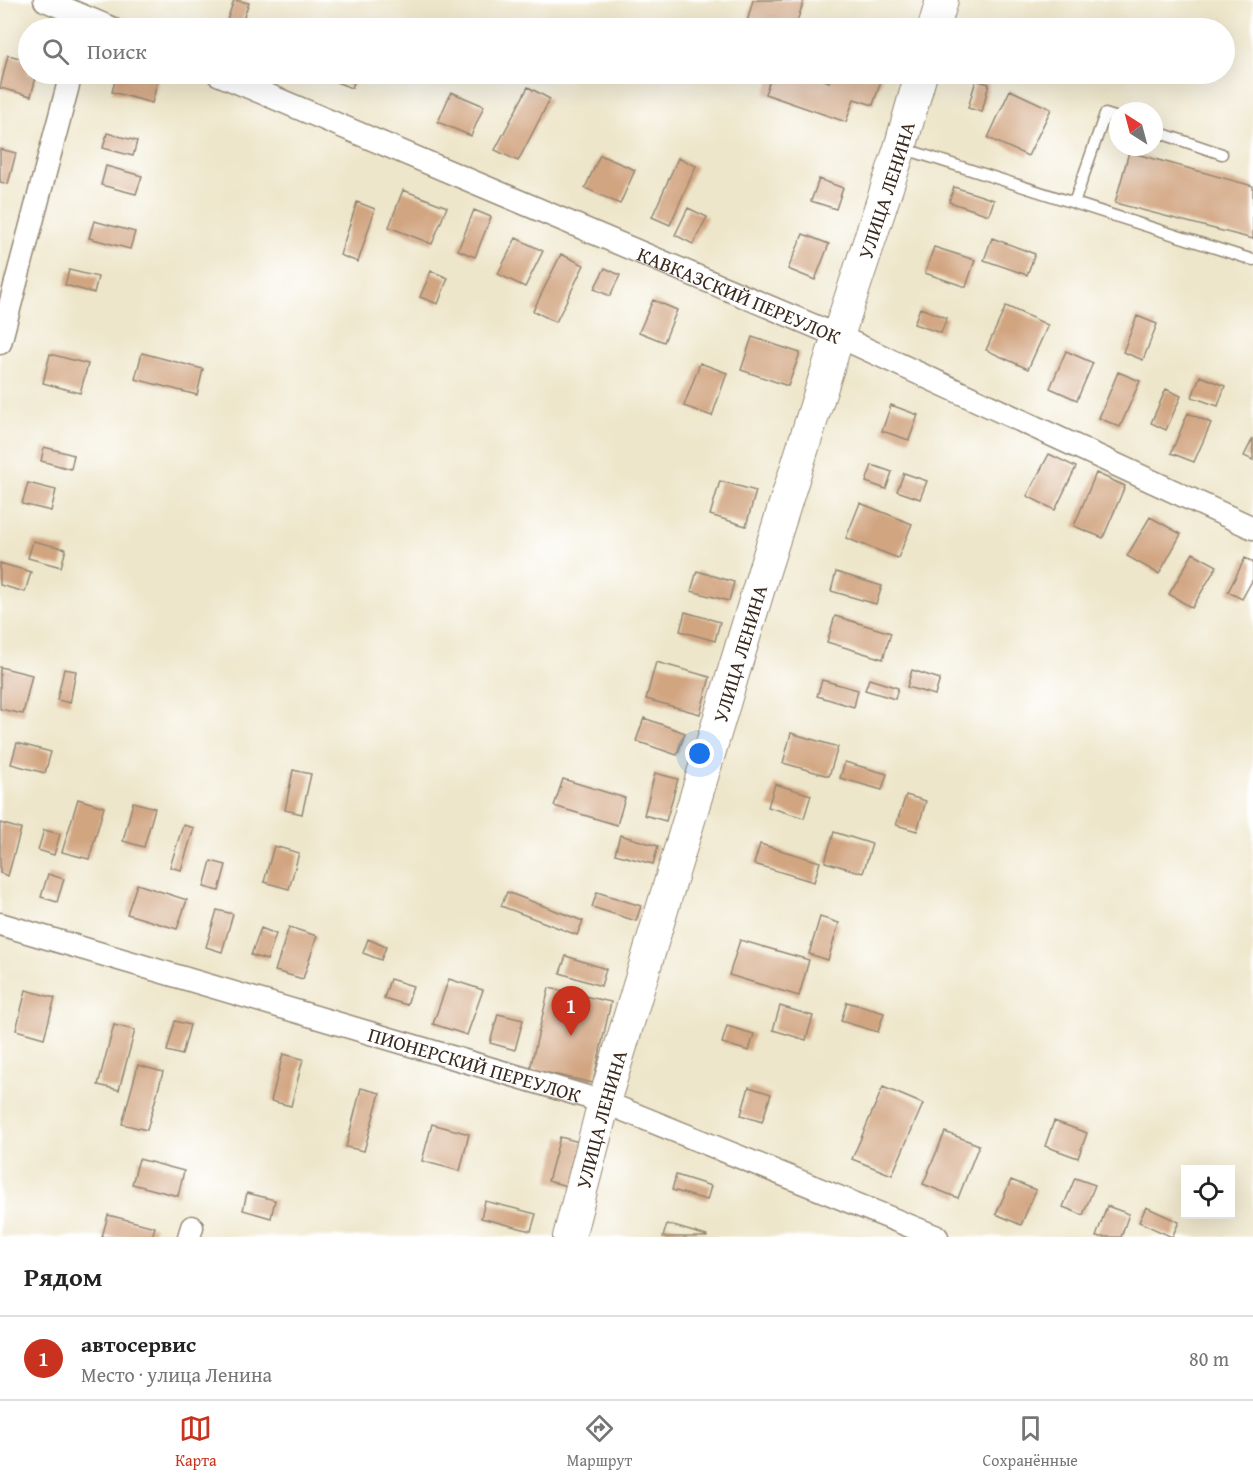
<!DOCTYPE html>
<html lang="ru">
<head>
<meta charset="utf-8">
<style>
	:root { --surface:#fff; --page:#f6f6f6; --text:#222; --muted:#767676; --line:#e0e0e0; --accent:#c8321e }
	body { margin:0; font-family:"Gentium Book Plus",serif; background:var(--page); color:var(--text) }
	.controls { position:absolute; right:18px; bottom:18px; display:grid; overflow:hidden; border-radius:0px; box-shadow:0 6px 24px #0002 }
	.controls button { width:54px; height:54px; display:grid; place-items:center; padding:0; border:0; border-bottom:2px solid var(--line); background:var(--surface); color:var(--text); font:30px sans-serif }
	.compass { position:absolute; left:1109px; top:102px; width:54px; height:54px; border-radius:50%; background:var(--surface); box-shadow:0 6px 24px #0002; rotate:324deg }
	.you { position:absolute; left:700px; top:754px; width:21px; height:21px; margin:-15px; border:4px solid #fff; border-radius:50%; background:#1a73e8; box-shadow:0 0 0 9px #1a73e833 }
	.badge { display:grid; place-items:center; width:39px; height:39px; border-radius:50%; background:var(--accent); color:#fff; font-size:20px; font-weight:700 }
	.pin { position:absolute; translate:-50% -50px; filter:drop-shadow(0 2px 3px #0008) }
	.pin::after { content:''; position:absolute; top:32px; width:21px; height:18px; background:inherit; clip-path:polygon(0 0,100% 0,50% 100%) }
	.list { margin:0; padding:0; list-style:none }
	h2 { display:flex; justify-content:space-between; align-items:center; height:78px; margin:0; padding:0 24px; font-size:26px }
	h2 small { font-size:20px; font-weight:400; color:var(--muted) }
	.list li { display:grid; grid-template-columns:39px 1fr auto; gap:18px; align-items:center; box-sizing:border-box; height:84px; padding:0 24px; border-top:2px solid var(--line) }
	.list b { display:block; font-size:22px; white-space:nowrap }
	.list p { margin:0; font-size:20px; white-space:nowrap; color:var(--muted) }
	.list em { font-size:20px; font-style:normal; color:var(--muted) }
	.icon { flex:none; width:33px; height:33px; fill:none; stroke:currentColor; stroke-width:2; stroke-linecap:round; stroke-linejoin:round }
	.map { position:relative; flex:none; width:1253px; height:1237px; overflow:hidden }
	.search { position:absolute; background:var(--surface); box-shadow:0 6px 24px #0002; left:18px; right:18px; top:18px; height:66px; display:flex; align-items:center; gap:15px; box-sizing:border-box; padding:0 21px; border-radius:33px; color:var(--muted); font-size:22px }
	.sheet { height:162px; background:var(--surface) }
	nav { display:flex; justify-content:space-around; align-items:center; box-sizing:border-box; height:84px; border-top:2px solid var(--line); background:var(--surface); font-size:16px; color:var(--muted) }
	nav a { display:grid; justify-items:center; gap:3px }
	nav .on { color:var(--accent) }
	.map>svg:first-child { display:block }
	.building { fill:#d2a581 }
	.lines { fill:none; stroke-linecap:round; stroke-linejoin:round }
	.lane-casing { stroke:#948874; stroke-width:13 }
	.street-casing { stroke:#948874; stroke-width:25 }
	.secondary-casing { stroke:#948874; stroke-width:34 }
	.lane { stroke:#fff; stroke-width:10 }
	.street { stroke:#fff; stroke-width:22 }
	.secondary { stroke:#fff; stroke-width:32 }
	.labels { text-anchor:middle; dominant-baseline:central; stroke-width:4.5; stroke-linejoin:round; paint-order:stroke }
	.street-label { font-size:20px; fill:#3b2a1e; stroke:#fff }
</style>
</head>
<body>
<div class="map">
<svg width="1253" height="1237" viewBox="0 0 1253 1237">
	<rect width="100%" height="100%" fill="#fff"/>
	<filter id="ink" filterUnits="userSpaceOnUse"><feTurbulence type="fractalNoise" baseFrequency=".0167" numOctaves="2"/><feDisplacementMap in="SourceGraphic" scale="12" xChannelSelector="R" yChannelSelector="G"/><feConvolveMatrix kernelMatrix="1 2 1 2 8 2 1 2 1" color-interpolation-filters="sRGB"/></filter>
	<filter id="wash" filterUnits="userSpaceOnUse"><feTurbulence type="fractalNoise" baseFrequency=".008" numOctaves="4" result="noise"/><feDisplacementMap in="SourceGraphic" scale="24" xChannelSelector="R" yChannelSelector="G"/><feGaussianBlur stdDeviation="1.35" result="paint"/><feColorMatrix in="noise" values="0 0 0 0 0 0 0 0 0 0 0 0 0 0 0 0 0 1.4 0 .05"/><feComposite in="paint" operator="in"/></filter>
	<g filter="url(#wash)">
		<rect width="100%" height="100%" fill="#eee6ca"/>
		<g id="blocks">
			<!-- building -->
			<path class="building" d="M234 0 249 3 241 25 227 20Z
				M753 0H804L795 28H768L747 22Z
				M8 55 28 60V74H37L31 96 0 88Z
				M117 74H152L159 75 152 103 112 92Z
				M339 74H357L352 88 336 82Z
				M374 74H403L399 83Z
				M772 74H806L829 82 832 74H870L882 78 873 105 854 99 846 122 765 94Z
				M976 80 989 84 982 112 968 108Z
				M528 87 550 99 518 161 495 150Z
				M1010 90 1051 109 1028 156 988 138Z
				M451 92 484 106 471 136 438 122Z
				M107 133 137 141 133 156 103 148Z
				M0 149 16 153 8 184 0 182Z
				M1129 152 1253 186V239L1115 203Z
				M600 155 635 170 620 204 585 188Z
				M678 158 696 166 670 225 652 217Z
				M106 166 142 176 136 194 101 185Z
				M819 179 843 188 836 209 811 201Z
				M954 187 994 200 989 215 949 202Z
				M403 190 447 207 432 244 389 227Z
				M357 202 375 209 358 262 340 255Z
				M688 208 707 217 693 244 675 235Z
				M474 210 491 217 475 257 458 250Z
				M94 221 135 232 130 249 89 238Z
				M803 234 829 244 815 280 788 269Z
				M516 238 543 251 525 287 498 274Z
				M992 238 1035 254 1027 275 984 260Z
				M934 247 975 260 966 287 925 273Z
				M561 254 584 265 556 322 533 311Z
				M605 268 620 275 610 296 594 289Z
				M69 270 98 277 94 293 65 285Z
				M431 271 448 278 438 304 420 297Z
				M653 300 677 310 664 342 639 332Z
				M1006 306 1048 325 1028 369 986 350Z
				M920 308 947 318 941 333 914 324Z
				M1137 316 1157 324 1143 360 1123 352Z
				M752 337 800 353 788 386 741 370Z
				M1066 351 1093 363 1077 400 1050 388Z
				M142 353 203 369 197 395 135 379Z
				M50 354 88 364 80 393 43 383Z
				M700 363 727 373 712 416 684 406Z
				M1118 372 1140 381 1120 427 1099 418Z
				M1200 376 1225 386 1218 406 1192 397Z
				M1166 389 1181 396 1166 430 1151 423Z
				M891 405 918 415 909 440 882 431Z
				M1188 413 1211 423 1194 462 1171 453Z
				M1253 438V460L1244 456Z
				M44 447 74 455 71 469 41 461Z
				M1049 454 1076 467 1055 510 1027 496Z
				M872 465 892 472 886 489 866 482Z
				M904 473 927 481 920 499 897 491Z
				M1096 473 1125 486 1103 538 1074 526Z
				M720 481 756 491 746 526 710 515Z
				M28 483 56 490 51 511 22 504Z
				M860 503 912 524 898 558 846 538Z
				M1150 517 1181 534 1159 574 1127 556Z
				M33 541 66 549 61 567 28 558Z
				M1193 553 1217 566 1192 608 1169 594Z
				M1245 558 1253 562V579L1242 599 1228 592Z
				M0 563 31 572 25 592 0 585Z
				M697 571 734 582 729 601 691 591Z
				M836 572 882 586 876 604 831 591Z
				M685 612 720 622 715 641 680 631Z
				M835 616 891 633 883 659 827 642Z
				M656 662 710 677 700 714 646 699Z
				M0 667 32 675 23 714 0 709Z
				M64 669 76 671 70 703 57 700Z
				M912 670 940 679 935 695 907 687Z
				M869 679 898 688 895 699 865 690Z
				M822 680 858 690 854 707 817 696Z
				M644 718 685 733 677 755 636 741Z
				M791 733 838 747 829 776 783 763Z
				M17 743 51 752 45 773 11 764Z
				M845 762 887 774 882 790 840 778Z
				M293 770 311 774 302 814 285 810Z
				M655 773 678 779 666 821 644 815Z
				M563 779 625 798 617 825 554 806Z
				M775 784 811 795 804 818 768 807Z
				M906 795 926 801 917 831 896 825Z
				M78 799 104 807 89 859 62 852Z
				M133 802 155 808 144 847 123 841Z
				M0 823 21 829 8 876 0 873Z
				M183 825 194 828 181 870 170 867Z
				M44 830 60 834 54 855 38 850Z
				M834 832 872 844 863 873 825 862Z
				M620 835 658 846 653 864 615 854Z
				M760 844 820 862 814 882 754 864Z
				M274 846 299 853 289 889 264 882Z
				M211 861 226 865 219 891 204 887Z
				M48 874 64 879 57 902 41 897Z
				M137 884 187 900 177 929 127 914Z
				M507 892 583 921 577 935 501 906Z
				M597 892 641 906 636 921 592 907Z
				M217 910 233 914 222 952 206 947Z
				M820 917 839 923 828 960 809 954Z
				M289 927 317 936 303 979 275 971Z
				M261 928 276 934 267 960 251 955Z
				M368 939 386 947 381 960 363 953Z
				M740 940 809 960 799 996 729 975Z
				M566 956 606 969 601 986 560 973Z
				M390 979 413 986 407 1005 384 998Z
				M449 979 483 990 467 1035 433 1024Z
				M549 988 611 1002 593 1083 530 1069Z
				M26 990 55 998 44 1038 16 1030Z
				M847 1002 884 1013 878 1032 841 1021Z
				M780 1006 813 1016 806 1040 773 1030Z
				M498 1014 523 1020 515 1050 490 1043Z
				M175 1021 190 1025 182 1055 167 1051Z
				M114 1025 135 1030 119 1090 98 1085Z
				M727 1026 754 1034 749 1051 722 1043Z
				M283 1054 303 1059 291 1106 271 1101Z
				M138 1065 163 1072 147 1130 122 1124Z
				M749 1087 771 1094 762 1122 741 1115Z
				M883 1087 923 1104 892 1175 852 1159Z
				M361 1088 380 1093 364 1151 346 1147Z
				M1054 1121 1087 1133 1078 1158 1045 1146Z
				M432 1124 469 1134 460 1171 422 1161Z
				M945 1132 979 1145 958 1198 923 1184Z
				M560 1137 587 1144 575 1188 548 1181Z
				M139 1159 184 1171 178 1196 132 1184Z
				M676 1175 711 1186 707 1200 672 1190Z
				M1075 1178 1095 1185 1083 1215 1063 1207Z
				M1011 1180 1036 1190 1021 1225 996 1214Z
				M247 1193 275 1200 271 1218 243 1210Z
				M485 1201 536 1214 531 1231 481 1218Z
				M1107 1206 1129 1214 1121 1237H1096Z
				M1146 1207 1179 1222 1172 1237 1139 1222Z
				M108 1215 155 1227 152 1237H102Z
				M667 1224 707 1236V1237H663Z"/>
		</g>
	</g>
	<g filter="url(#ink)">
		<use href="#blocks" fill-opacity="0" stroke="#948874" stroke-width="1.5"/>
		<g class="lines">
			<!-- lane casing -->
			<g class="lane-casing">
				<path id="lane" d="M1154 131 1222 154
					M902 148 1253 260
					M1074 203 1105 114 1118 118"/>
			</g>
			<!-- street casing -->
			<g class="street-casing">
				<g id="street">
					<path d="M45 0 111 28"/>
					<path id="s1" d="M218 74 838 336 1253 528"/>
					<path d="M0 343 71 74"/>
					<path id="s2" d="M0 924 604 1102 937 1237"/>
					<path d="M189 1237 192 1227"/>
				</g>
			</g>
			<!-- secondary casing -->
			<g class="secondary-casing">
				<g id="secondary">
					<path d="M934 28 942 0"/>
					<path id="s3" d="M569 1237 604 1102 764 571 838 336 900 148 921 74"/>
				</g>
			</g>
			<!-- lane -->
			<use href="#lane" class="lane"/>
			<!-- street -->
			<use href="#street" class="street"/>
			<!-- secondary -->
			<use href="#secondary" class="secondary"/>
		</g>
	</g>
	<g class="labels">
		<!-- street labels -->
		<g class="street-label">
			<text stroke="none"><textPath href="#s3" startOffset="1094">УЛИЦА ЛЕНИНА</textPath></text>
			<text stroke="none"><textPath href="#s1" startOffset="566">КАВКАЗСКИЙ ПЕРЕУЛОК</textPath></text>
			<text stroke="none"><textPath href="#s3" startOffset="608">УЛИЦА ЛЕНИНА</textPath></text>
			<text stroke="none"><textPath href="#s2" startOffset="495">ПИОНЕРСКИЙ ПЕРЕУЛОК</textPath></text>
			<text stroke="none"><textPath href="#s3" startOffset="122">УЛИЦА ЛЕНИНА</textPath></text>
		</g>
	</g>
</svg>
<div class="controls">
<button><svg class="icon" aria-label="locate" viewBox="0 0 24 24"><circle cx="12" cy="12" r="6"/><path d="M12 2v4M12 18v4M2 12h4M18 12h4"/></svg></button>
</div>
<svg class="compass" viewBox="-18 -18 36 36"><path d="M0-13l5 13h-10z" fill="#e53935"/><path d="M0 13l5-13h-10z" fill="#767676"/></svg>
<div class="you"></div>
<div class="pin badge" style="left:571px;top:1036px">1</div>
<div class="search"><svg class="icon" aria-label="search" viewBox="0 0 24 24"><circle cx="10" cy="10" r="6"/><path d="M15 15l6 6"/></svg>Поиск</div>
</div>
<section class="sheet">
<h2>Рядом<small></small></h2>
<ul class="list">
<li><span class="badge">1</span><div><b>автосервис</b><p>Место · улица Ленина</p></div><em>80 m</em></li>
</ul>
</section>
<nav>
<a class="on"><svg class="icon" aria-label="map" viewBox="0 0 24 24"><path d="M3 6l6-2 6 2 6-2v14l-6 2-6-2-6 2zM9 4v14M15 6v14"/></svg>Карта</a>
<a><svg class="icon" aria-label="directions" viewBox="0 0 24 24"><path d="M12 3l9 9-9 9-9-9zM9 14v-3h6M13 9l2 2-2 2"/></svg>Маршрут</a>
<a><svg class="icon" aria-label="saved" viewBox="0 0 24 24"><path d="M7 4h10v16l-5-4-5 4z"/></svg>Сохранённые</a>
</nav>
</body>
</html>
